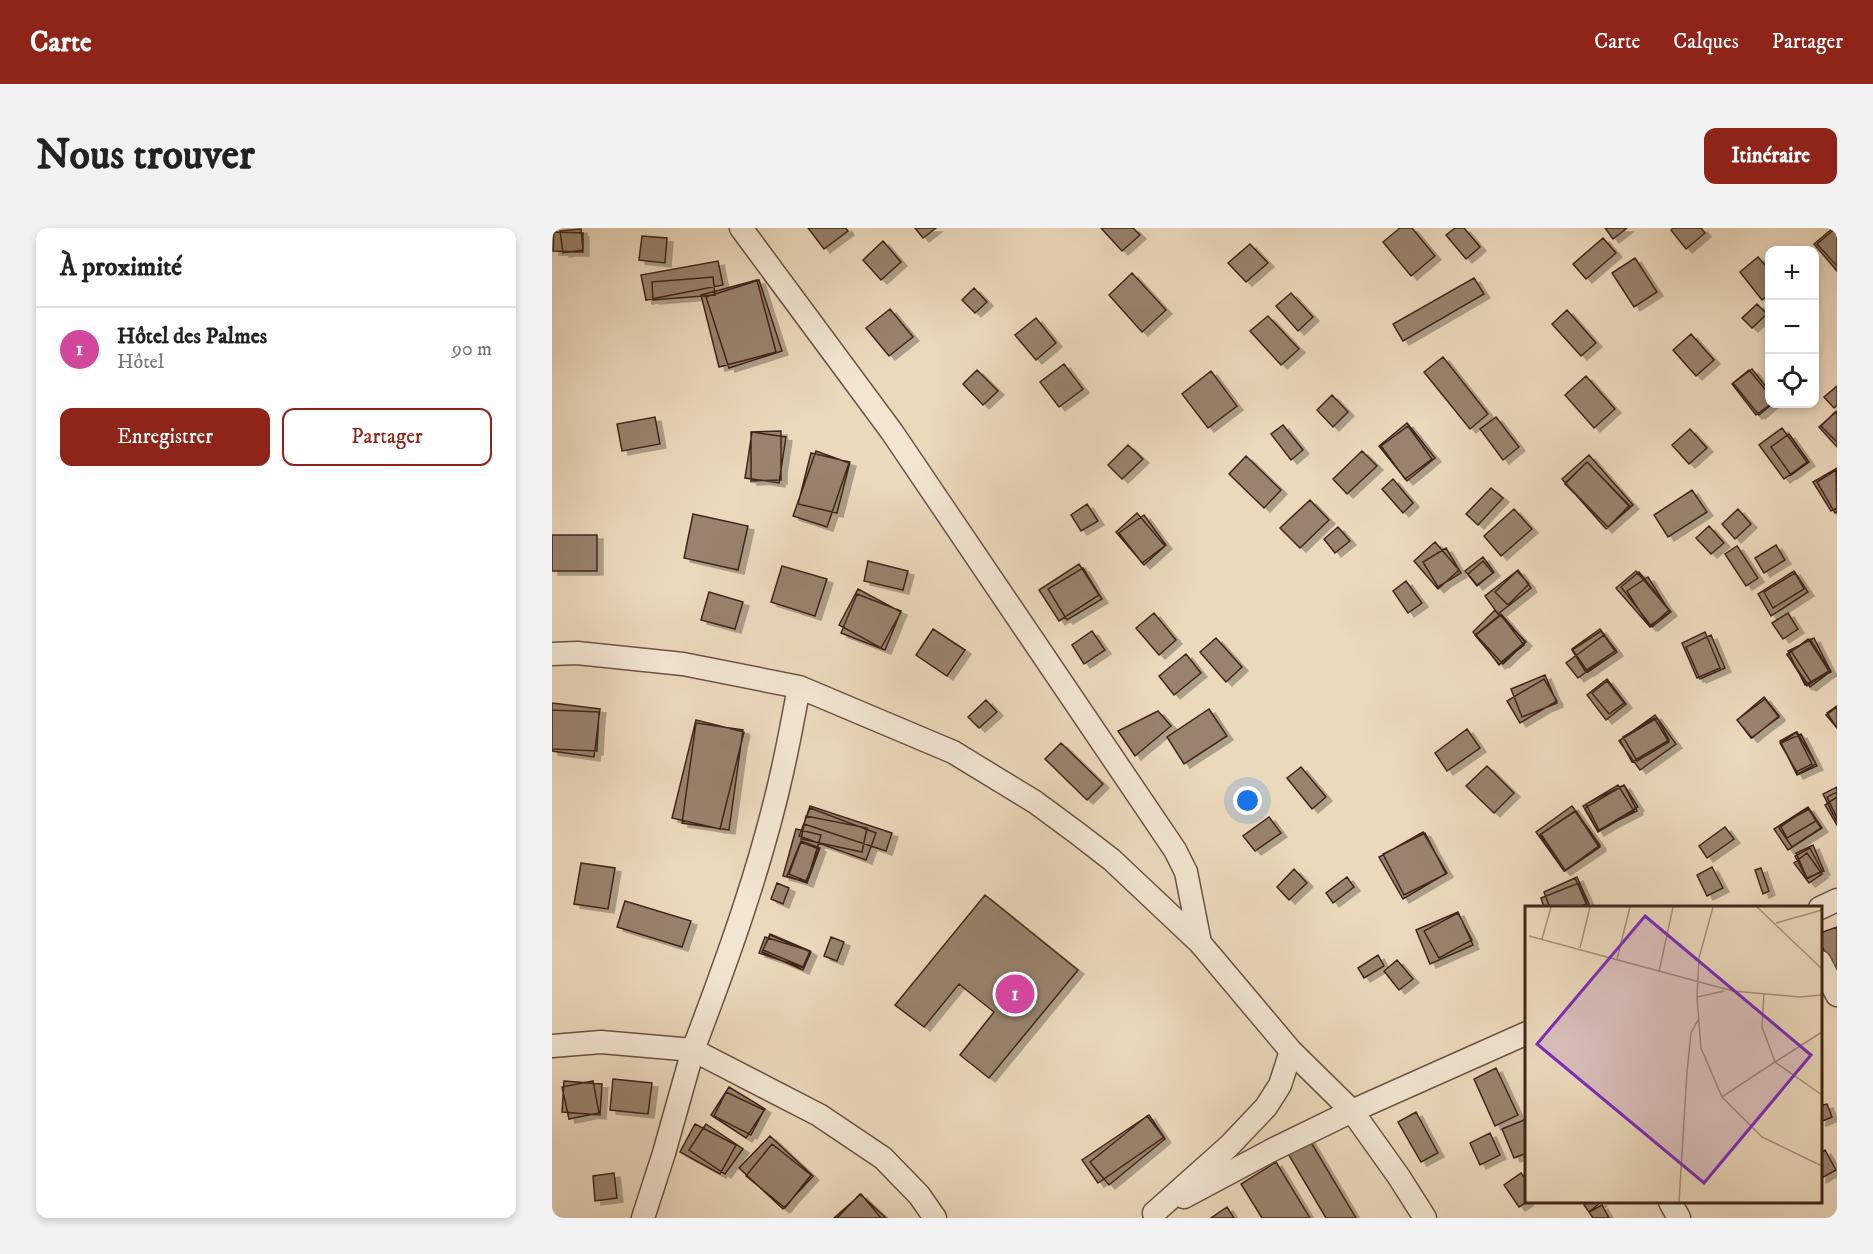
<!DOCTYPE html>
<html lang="fr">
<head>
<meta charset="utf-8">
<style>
	:root { --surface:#fff; --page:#f2f2f2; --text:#222; --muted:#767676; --line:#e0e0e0; --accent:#8f2418 }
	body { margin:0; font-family:"IM FELL DW Pica",serif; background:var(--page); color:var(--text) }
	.controls { position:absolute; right:18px; top:18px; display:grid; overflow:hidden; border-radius:12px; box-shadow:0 3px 9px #0003 }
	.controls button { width:54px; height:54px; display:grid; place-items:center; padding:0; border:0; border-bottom:2px solid var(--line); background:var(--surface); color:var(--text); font:30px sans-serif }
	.you { position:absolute; left:696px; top:573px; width:21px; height:21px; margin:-15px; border:4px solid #fff; border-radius:50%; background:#1a73e8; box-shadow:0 0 0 9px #1a73e833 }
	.badge { display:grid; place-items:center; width:39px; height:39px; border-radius:50%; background:var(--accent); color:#fff; font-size:20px; font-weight:700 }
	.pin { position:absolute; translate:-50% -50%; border:3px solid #fff; box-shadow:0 2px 6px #0006 }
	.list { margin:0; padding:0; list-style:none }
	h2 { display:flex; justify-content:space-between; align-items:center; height:78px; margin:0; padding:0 24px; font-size:26px }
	h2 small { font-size:20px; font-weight:400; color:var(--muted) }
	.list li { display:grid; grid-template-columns:39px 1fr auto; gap:18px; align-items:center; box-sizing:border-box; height:84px; padding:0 24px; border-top:2px solid var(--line) }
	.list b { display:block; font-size:22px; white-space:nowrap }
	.list p { margin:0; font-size:20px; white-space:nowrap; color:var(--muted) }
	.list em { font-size:20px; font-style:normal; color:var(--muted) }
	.actions { display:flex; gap:12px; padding:18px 24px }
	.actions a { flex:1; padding:14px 0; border:2px solid var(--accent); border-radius:12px; text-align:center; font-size:21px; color:var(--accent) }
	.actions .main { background:var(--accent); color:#fff }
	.icon { flex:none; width:33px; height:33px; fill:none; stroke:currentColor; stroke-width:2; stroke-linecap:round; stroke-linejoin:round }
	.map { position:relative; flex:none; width:1285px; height:990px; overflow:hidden; border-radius:12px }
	header { display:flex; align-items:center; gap:36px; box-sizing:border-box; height:84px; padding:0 30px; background:var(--accent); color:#fff }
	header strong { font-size:28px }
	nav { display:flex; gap:33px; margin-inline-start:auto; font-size:21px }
	.intro { display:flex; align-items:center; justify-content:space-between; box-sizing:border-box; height:144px; padding:0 36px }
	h1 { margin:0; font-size:42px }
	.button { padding:15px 27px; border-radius:12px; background:var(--accent); color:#fff; font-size:21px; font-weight:700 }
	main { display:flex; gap:36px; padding:0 36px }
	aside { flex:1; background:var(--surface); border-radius:12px; box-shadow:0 3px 9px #0003 }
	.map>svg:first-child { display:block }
	.building { fill:#99836e; stroke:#41261a; stroke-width:1.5; filter:url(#shadow) }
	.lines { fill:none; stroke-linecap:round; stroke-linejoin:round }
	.minor-casing { stroke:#6c5342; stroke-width:25 }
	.minor { stroke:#f2e6d3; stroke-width:22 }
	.inset-road { fill:none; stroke:#a7917b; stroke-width:1.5 }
	.view { fill:#7b2cbf; fill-opacity:0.15; stroke:#7b2cbf; stroke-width:3 }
	.inset-edge { fill:none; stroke:#41261a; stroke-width:3 }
</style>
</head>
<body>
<header>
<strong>Carte</strong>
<nav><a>Carte</a><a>Calques</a><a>Partager</a></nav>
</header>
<div class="intro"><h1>Nous trouver</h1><a class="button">Itinéraire</a></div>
<main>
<aside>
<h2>À proximité<small></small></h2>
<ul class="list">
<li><span class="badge" style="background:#d1479c">1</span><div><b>Hôtel des Palmes</b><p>Hôtel</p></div><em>90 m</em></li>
</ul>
<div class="actions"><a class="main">Enregistrer</a><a>Partager</a></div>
</aside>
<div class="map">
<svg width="1285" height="990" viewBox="0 0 1285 990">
	<defs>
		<filter id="shadow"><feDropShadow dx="6" dy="4" stdDeviation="0" flood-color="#0004"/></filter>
	</defs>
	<rect width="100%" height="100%" fill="#ebd9bc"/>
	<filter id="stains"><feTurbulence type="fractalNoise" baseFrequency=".00333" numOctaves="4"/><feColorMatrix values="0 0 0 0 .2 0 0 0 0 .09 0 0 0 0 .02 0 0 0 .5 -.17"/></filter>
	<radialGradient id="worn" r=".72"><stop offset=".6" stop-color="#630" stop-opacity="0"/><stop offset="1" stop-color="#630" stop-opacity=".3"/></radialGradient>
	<!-- building -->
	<path class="building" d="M256 0H294L296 3 272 21Z
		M363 0H384L371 10Z
		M549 0H581L588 7 570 23Z
		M848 0H860L883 28 859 48 831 14Z
		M903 0H912L928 19 914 31 894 7Z
		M1053 0H1075L1061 11Z
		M1121 0H1149L1153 5 1134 21 1119 2Z
		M1281 0H1285V43L1262 16Z
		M1284 0H1285V38L1265 16Z
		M29 1 31 22 11 25 8 3Z
		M2 4 31 5V24L1 23Z
		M90 8 115 10 113 35 87 32Z
		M1051 10 1064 25 1034 51 1021 36Z
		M331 13 349 34 329 52 311 32Z
		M698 16 716 35 694 54 676 35Z
		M1206 29 1218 43V65L1210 72 1188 44Z
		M1083 30 1105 64 1082 79 1060 45Z
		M166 33 171 57 94 72 89 47Z
		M580 45 614 82 590 104 557 67Z
		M161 49 163 67 101 72 100 54Z
		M922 50 932 66 851 113 841 96Z
		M205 52 224 124 167 139 149 67Z
		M207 52 230 123 177 140 154 69Z
		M422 60 435 74 423 85 410 72Z
		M739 65 761 89 746 103 724 78Z
		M1205 76 1215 86 1200 100 1190 90Z
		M338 81 361 109 337 128 314 100Z
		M1015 82 1044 115 1029 128 1000 96Z
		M716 88 747 121 729 137 698 103Z
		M484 90 504 115 484 132 463 107Z
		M1139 106 1162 132 1144 148 1121 122Z
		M891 129 936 186 918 201 872 144Z
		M512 136 531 161 507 179 488 154Z
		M1200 141 1218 164V176H1219L1204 187 1180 156Z
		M425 142 446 163 431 177 411 156Z
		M1197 142 1218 167V176H1220L1207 187 1181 155Z
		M659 143 685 178 656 200 630 166Z
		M1034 148 1063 181 1042 200 1013 167Z
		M1285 158V177L1282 180 1272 169Z
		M780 167 796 184 781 199 765 182Z
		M1285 183V219L1267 199Z
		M1283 184 1285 186V214L1269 198Z
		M103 189 108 216 70 223 65 196Z
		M944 189 967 219 951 232 928 201Z
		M855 195 883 230 855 253 827 218Z
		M731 197 751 222 739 232 719 206Z
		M856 198 880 231 853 251 829 218Z
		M1230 200 1255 234 1232 251 1207 217Z
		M1138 201 1155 220 1137 236 1120 217Z
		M229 203V252L199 253V204Z
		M200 204 234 209 227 255 193 250Z
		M1237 206 1257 234 1239 247 1219 219Z
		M576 217 591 231 570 251 556 237Z
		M264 223 297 235 275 299 241 288Z
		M810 223 825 238 795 266 781 251Z
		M259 225 298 234 285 285 246 276Z
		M1037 227 1081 277 1054 301 1010 251Z
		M694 228 729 262 712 280 677 246Z
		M1035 234 1078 278 1056 299 1013 256Z
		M1035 234 1077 278 1056 299 1013 255Z
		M1285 240V280L1279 283 1261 254Z
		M1284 242 1285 284 1283 285 1265 254Z
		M841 251 861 275 851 285 830 261Z
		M939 260 951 270 926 297 914 286Z
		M1140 262 1155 284 1116 309 1102 287Z
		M758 272 777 292 748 320 728 300Z
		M535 276 546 293 529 303 519 287Z
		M962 281 980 301 949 328 932 308Z
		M1186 281 1199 296 1183 311 1170 296Z
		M585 285 613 318 592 337 564 304Z
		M141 286 196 298 186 342 132 330Z
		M592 287 614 317 590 335 567 305Z
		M1157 298 1172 315 1159 326 1144 310Z
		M786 299 798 313 783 325 772 311Z
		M0 307H45V343H0Z
		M883 314 907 342 886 361 862 333Z
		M1224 317 1233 332 1212 345 1203 330Z
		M1185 318 1206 350 1194 358 1173 326Z
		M894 320 909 345 886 359 871 334Z
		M931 329 942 344 925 358 913 343Z
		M316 333 356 343 351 362 312 353Z
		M931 333 941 345 925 357 916 346Z
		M527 336 547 367 507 393 487 362Z
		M230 338 275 351 263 388 219 374Z
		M531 340 550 371 515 392 496 361Z
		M966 342 979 360 946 386 933 368Z
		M965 343 977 356 956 377 943 364Z
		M1084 343 1117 382 1098 399 1064 360Z
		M1242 343 1256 364 1219 388 1206 366Z
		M1087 344 1119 384 1100 399 1069 359Z
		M1243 345 1252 361 1221 380 1212 364Z
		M1096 349 1118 384 1097 398 1075 363Z
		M854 353 870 375 856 385 841 363Z
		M306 361 349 384 329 420 287 397Z
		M157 364 191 374 183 401 149 392Z
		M305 366 349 383 333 422 289 405Z
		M943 382 974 414 951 436 921 404Z
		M602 385 624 412 607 427 584 400Z
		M1236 385 1246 401 1231 411 1220 395Z
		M949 386 973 414 947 436 923 407Z
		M949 387 972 417 947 437 924 407Z
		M381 401 413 422 395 448 364 427Z
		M1048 401 1065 424 1036 444 1020 421Z
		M540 403 553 422 532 436 520 417Z
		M1049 403 1063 423 1033 443 1020 422Z
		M1153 404 1168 440 1145 450 1130 415Z
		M1052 407 1064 422 1026 450 1014 435Z
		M1159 407 1173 440 1148 451 1134 419Z
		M664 410 690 439 674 454 648 424Z
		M1262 410 1279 444 1253 457 1236 423Z
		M1256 411 1279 443 1258 459 1235 427Z
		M1258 411 1278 443 1255 458 1235 426Z
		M1257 412 1277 443 1259 454 1239 423Z
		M634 426 649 445 622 467 607 448Z
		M993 447 1005 475 970 489 959 461Z
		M992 451 1005 473 968 495 955 473Z
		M1055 451 1074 476 1054 492 1035 467Z
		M1055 453 1072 475 1057 486 1040 465Z
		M1212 469 1227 488 1200 510 1185 492Z
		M1213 471 1227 489 1199 510 1185 492Z
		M434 472 445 484 427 500 416 489Z
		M0 475 48 481 42 529 0 523Z
		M1285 478V500L1275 485Z
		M1285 479V500L1274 487Z
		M657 481 675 508 632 536 615 509Z
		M0 482 47 484 45 523 0 521Z
		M606 483 619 498 583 528 566 503Z
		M1103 487 1124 516 1088 542 1067 513Z
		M1102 490 1117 514 1085 533 1071 509Z
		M1105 490 1117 512 1080 534 1068 512Z
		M144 492 192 504 168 601 120 590Z
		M144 495 191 502 177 602 130 595Z
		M915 501 928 520 895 543 883 525Z
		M1244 504 1260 536 1244 544 1228 513Z
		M1245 504 1264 536 1246 546 1228 515Z
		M1249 506 1265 538 1245 547 1229 515Z
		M509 515 551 556 535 572 493 531Z
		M935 538 962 565 942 585 914 558Z
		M749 539 774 569 760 581 735 550Z
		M1066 557 1082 583 1046 604 1031 578Z
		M1072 557 1086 579 1046 603 1033 580Z
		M1072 557 1085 583 1047 602 1034 576Z
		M1285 559V592H1284L1271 566Z
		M1285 564V590L1275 569Z
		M1285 569V597L1273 577Z
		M258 578 340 605 334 623 252 596Z
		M1020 578 1048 617 1012 643 984 604Z
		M1256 579 1270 600 1236 622 1222 601Z
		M258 580 324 605 314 632 247 608Z
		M1256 580 1269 600 1240 619 1227 600Z
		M1257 581 1264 593 1235 610 1228 597Z
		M1023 583 1047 619 1013 642 989 606Z
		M1024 583 1048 619 1013 643 988 607Z
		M254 588 315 600 310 624 249 611Z
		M717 589 729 605 703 623 691 608Z
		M1173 599 1182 611 1155 630 1147 618Z
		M244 601 269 607 255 654 231 648Z
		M871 604 895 645 851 671 827 629Z
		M873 605 894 646 852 667 831 626Z
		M249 613 268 620 255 655 235 648Z
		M249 614 267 621 254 653 237 646Z
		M1261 617 1272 643 1255 650 1244 625Z
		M1258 620 1270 643 1255 651 1243 628Z
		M1255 625 1270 646 1257 655 1242 635Z
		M29 635 63 640 56 681 22 676Z
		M1160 639 1171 660 1155 668 1145 647Z
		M1209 640 1217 663 1211 666 1203 642Z
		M742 641 755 655 737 672 725 659Z
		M795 649 802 659 781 675 774 665Z
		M1025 649 1037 676 1030 680H998L992 664Z
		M1023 650 1036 680H998L992 664Z
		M225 655 237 660 231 676 219 671Z
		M1027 655 1035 676 1024 680H992L989 670Z
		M433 667 526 742 437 850 408 827 442 784 407 756 372 799 343 777Z
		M73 673 139 693 130 719 65 699Z
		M906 684 921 717 878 736 864 702Z
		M906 685 920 712 887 730 872 703Z
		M1285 699V752L1268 713V705Z
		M218 706 258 723 251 739 211 722Z
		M218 707 259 724 251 742 210 724Z
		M213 709 258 723 252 740 207 725Z
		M279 709 292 714 285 733 272 728Z
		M826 727 832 738 812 750 806 740Z
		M845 732 861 751 847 762 832 743Z
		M944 840 966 887 943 898 922 851Z
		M61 851 100 855 96 886 58 882Z
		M12 853 50 856 48 887 10 884Z
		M41 853 47 885 17 891 10 859Z
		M177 859 213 881 194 910 159 887Z
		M174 864 212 882 199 907 162 888Z
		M1275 876 1280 889 1268 894V878Z
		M864 884 886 925 869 934 846 894Z
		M597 887 612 909 546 955 530 932Z
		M595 888 613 911 557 957 538 934Z
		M972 892 975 898V925L962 930 950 901Z
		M143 896 184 917 168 946 128 924Z
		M154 896 191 921 173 946 137 922Z
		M938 905 948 927 928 937 918 915Z
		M218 908 261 948 231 981 187 940Z
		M757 911 804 990H774L735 924Z
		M220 916 259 947 233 980 194 948Z
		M1273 922 1284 942 1268 951V925Z
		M724 934 758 990H710L689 956Z
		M62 945 65 970 43 973 41 948Z
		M969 945 975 953V974L967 979 952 957Z
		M308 966 334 990H285Z
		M309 966 329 990H282Z
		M1035 974H1049L1037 984 1032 977Z
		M1050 977 1057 990H1041L1037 984Z
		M675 979 682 990H659Z"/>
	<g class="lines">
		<!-- minor casing -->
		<g class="minor-casing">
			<path id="minor" d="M189 0 340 204 623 622 634 644 648 715
				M0 426 25 425 131 436 247 459
				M1268 680 1285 672
				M1268 734 1285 767
				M0 818 49 814 141 822 112 925 91 990
				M739 823 800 883 847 949 873 990
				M632 969 722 921 800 883 975 805
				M1118 974 1127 990
				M383 990 367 967 331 930 267 887 141 822C176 730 210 636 231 540 237 513 242 486 247 459L401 524 483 574 525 605 560 632 648 715 739 823 728 857 714 879 677 918 602 985"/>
		</g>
		<!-- minor -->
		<use href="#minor" class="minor"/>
	</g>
	<!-- overview -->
	<g transform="translate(973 678)">
		<rect width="297" height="297" fill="#ebd9bc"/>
		<path class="inset-road" d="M232 1 297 63M251 17 297 4M4 30 208 85 275 91 297 89M17 33 26 1M55 42 65 1M92 53 105 1M134 66 148 1M199 85 172 91 176 142 197 191 250 156 237 121 239 88M172 91 174 52 188 1M297 126 250 156 297 189M197 191 237 231 297 260M154 296 162 166 166 127 173 114"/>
		<path class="view" d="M120 10 286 149 179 277 12 138Z"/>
		<rect width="297" height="297" class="inset-edge"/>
	</g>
	<rect width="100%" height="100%" filter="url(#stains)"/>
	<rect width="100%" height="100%" fill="url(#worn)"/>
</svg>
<div class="controls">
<button>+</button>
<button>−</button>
<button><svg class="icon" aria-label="locate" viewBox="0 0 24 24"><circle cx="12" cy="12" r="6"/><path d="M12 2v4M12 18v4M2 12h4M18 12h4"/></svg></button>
</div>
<div class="you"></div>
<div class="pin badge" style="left:463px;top:766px;background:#d1479c">1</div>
</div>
</main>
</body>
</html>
